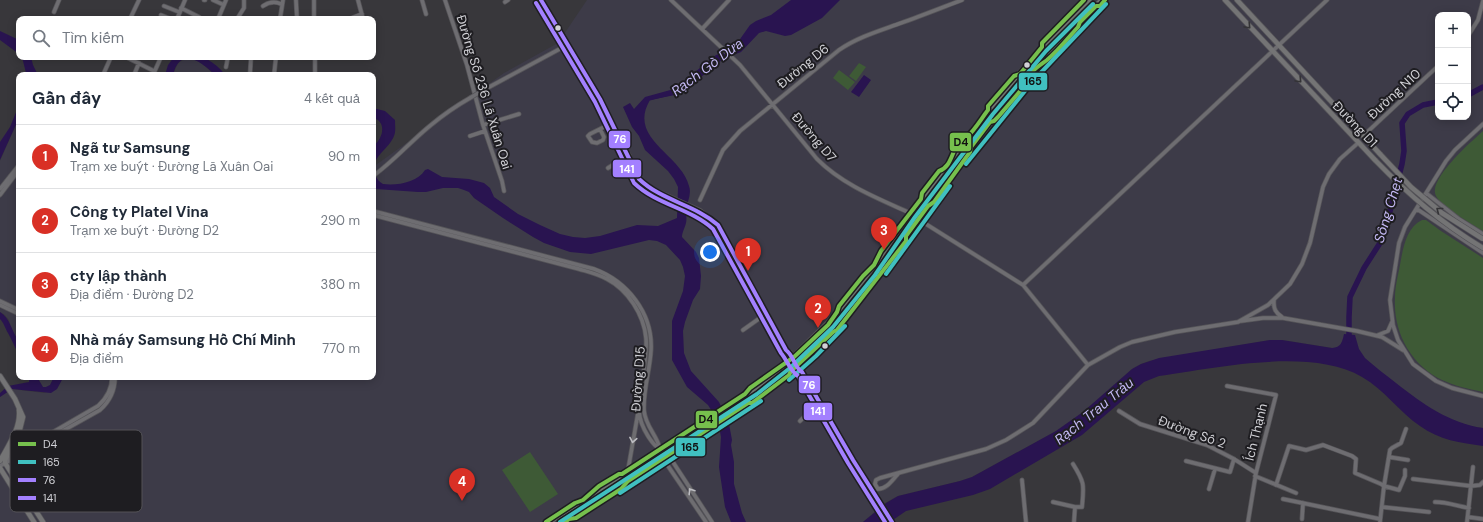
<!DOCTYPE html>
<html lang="vi">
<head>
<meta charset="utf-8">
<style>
	:root { --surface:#fff; --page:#f2f2f3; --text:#1f2937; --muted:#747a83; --line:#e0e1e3; --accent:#d93025 }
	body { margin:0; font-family:"DM Sans",sans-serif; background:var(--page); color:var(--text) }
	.controls { position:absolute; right:12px; top:12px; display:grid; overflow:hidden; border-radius:8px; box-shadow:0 2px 10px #0003 }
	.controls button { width:36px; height:36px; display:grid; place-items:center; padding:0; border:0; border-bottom:1px solid var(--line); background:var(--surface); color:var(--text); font:20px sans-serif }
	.you { position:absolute; left:710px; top:252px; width:14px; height:14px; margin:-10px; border:3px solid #fff; border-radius:50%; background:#1a73e8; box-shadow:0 0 0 6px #1a73e833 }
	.badge { display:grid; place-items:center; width:26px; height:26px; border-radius:50%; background:var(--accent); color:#fff; font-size:13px; font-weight:700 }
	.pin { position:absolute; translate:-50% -33px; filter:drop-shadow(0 1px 2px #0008) }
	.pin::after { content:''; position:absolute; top:21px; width:14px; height:12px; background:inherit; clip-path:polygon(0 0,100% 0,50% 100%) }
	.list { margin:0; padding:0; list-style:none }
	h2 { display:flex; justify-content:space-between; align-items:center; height:52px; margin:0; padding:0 16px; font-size:17px }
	h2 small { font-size:13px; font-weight:400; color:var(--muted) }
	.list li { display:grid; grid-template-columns:26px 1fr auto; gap:12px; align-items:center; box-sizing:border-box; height:64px; padding:0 16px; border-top:1px solid var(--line) }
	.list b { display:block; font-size:15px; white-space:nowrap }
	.list p { margin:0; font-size:13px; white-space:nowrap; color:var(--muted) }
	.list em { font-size:13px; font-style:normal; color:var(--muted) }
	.icon { flex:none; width:22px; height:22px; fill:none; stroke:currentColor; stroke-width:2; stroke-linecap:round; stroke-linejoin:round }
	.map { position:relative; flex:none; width:1483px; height:522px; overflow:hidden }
	.search { position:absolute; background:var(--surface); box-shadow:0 2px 10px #0003; left:16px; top:16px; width:360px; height:44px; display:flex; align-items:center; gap:10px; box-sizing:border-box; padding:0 14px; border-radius:8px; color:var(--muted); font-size:15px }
	.panel { position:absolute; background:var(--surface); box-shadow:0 2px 10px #0003; left:16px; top:72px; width:360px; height:308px; border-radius:8px }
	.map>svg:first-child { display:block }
	.built { fill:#3d3b48; fill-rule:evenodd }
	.green { fill:#3e5a36 }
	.water { fill:#291450 }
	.pier { fill:#38373b }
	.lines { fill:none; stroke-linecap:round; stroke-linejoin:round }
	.stream { stroke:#291450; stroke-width:1 }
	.river { stroke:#291450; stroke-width:5.5 }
	.street-casing { stroke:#565559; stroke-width:5 }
	.secondary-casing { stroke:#565559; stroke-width:6 }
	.primary-casing { stroke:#565559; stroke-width:6 }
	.street { stroke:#6e6d71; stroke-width:3.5 }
	.secondary { stroke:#747475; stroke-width:4.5 }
	.primary { stroke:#717471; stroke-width:5 }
	.street-bridge-casing { stroke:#565559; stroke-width:5; stroke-linecap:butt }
	.secondary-bridge-casing { stroke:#565559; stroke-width:6; stroke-linecap:butt }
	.street-bridge { stroke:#6e6d71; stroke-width:3.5 }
	.secondary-bridge { stroke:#747475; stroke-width:4.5 }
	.bus-1-casing { stroke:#1e1d21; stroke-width:7 }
	.bus-2-casing { stroke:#1e1d21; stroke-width:7 }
	.bus-3-casing { stroke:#1e1d21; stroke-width:7 }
	.bus-4-casing { stroke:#1e1d21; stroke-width:7 }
	.bus-1 { stroke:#76c04d; stroke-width:4 }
	.bus-2 { stroke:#40c0c0; stroke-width:4 }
	.bus-3 { stroke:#a380ff; stroke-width:4 }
	.bus-4 { stroke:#a380ff; stroke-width:4 }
	.oneway { stroke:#343336 }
	.oneway2 { stroke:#bdbdc2 }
	.bus-dot { fill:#d1d1d6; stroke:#1e1d21; stroke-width:1.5 }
	.labels { text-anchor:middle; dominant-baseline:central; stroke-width:4; stroke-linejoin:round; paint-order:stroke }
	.street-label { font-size:13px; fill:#d1d1d6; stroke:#1e1d21 }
	.water-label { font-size:14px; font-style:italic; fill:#c4b9f4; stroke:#1e1d21 }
	.key { fill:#1e1d21; stroke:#545357; stroke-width:1 }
	.key-label { font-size:11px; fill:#d1d1d6 }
	.line-badge { stroke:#1e1d21; stroke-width:1.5 }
	.badge-label { font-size:11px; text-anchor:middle; font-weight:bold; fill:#fff }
	.pale-badge-label { font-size:11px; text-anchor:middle; font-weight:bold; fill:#111 }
</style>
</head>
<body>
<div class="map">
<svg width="1483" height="522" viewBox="0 0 1483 522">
	<rect width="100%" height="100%" fill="#38373b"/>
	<!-- built -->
	<path class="built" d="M587 0H1483V428L1470 426 1453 421 1437 413 1332 348 1282 340H1270L1149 361 1141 364 1132 369 1083 412 1056 431 972 477 960 481 898 496 885 503 863 522H0V397L11 389 44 393 57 389 61 380 64 377H373V167L504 73 558 43ZM1438 15H1468V117H1438Z
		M187 58H192L201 63 215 75H173L178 63Z
		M19 118V341L13 334 9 320 5 315 0 312V161Z
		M37 377H54L50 385 46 387H43Z"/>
	<!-- green -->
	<path class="green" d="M859 63 866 67 856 81 849 76Z
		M839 70 855 82 848 90 833 78Z
		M1483 131V231C1472 224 1442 207 1436 196 1427 180 1472 141 1483 131Z
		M1422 220H1426L1441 231 1483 258V392C1469 389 1455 386 1442 380 1411 365 1393 332 1395 298 1395 286 1398 276 1400 265 1403 248 1406 228 1422 220Z
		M530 452 558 494 530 512 502 470Z"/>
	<!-- water -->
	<path class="water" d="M791 0H840L822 18 791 35 785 36 766 31 759 33 741 52 723 59 690 86 675 95 650 100C627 139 681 154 689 186 692 194 687 202 686 210 686 214 687 219 686 223 685 228 682 232 682 237L696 252 699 258 701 276 700 289 693 300 685 322 683 331 684 353 691 371 719 402 729 424 732 440 731 445 734 462V484L742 513 746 522H731L725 507 723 494 719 467 721 437 718 421 708 405 687 387 672 360V321L683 291 685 276 683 267 680 260 666 245 657 241 649 240 591 254 570 252 544 243 533 237 503 218 474 198 469 192 464 190 458 188H443L426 192H418L376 189 373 187C373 175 371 161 373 149 374 145 378 142 380 138 384 130 383 120 373 118V108L385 111 395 120C395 126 396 131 394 136 388 151 370 156 375 175 377 179 379 182 383 184 397 186 418 182 425 170L428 169 442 177 469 179 484 183 490 188 494 197 518 214 540 225 560 234 573 237 585 238 600 236 637 225 658 226 677 218 678 187 674 179 668 171 645 150 639 136 632 127 623 107 630 103 634 109 645 97 674 89 716 55 733 49 750 25 756 21 771 15Z
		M0 31 19 40V54L0 40Z
		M22 57H31L33 65 38 75H28L26 73Z
		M174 57C202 57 205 53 226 75H215C201 61 180 46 173 75H165L168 65Z
		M864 75 871 80 859 97 851 92Z
		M19 105V118L0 160V165V142L10 127Z
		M0 312C11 319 11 331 19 341V357C16 348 12 341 8 333 5 328 4 323 0 319Z
		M1344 334 1355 335 1359 349 1365 358C1375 367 1386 375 1396 383 1423 404 1449 423 1483 428V446C1461 443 1439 440 1420 426 1399 412 1385 390 1362 377 1310 347 1216 368 1159 376L1144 382 1082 435 990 489 973 495 906 511 890 522H863L886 503 898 496 960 481 972 477 1056 431 1083 412 1132 369 1141 364 1159 358 1270 340H1282L1332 348C1341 347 1342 343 1344 334Z
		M29 377H37L43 387H46L50 385 54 377H78V378H63L57 389 51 393 12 389 0 397V393L8 386 29 382Z"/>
	<!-- pier -->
	<path class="pier" d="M879 506 890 522H882L874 510Z"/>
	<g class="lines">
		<!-- stream -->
		<path class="stream" d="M650 100 670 95"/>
		<!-- river -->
		<path class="river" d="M1468 95 1483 87
			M1349 340V317L1350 297 1364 268 1380 243 1387 223 1402 164 1404 151 1402 123 1408 114 1423 105 1438 102"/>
		<!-- street casing -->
		<g class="street-casing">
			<path id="street" d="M204 0H205
				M213 0 224 5
				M296 0 297 19
				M314 0V19
				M358 0 363 19
				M422 0 426 14
				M445 0 467 65 483 125 502 181 504 191
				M671 0 740 65 817 159C843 185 877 198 910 213
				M505 2 508 0
				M164 6 179 12
				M263 6C269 2 275 1 281 4
				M181 8 199 17
				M54 12 59 0
				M161 15 171 19
				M106 19H107
				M130 19 139 0
				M177 19 185 0
				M218 19 226 0
				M237 19 244 8V0
				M280 19 283 0
				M349 19 362 14
				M702 29 729 0
				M1468 36 1478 20 1483 1
				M126 57 154 71
				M315 57V75
				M226 67 228 57
				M103 75 111 57
				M134 75 139 63
				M153 75 161 57
				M250 75 251 57
				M274 75 276 57
				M480 92 567 45
				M1483 124 1455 150 1446 161 1405 227 1399 243 1390 300 1393 325 1398 340 1413 364 1436 381 1452 388 1483 396
				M483 125 519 114
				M600 129 604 137 603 140 597 143 592 142 588 136 590 134 612 123
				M470 136 485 131
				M1363 136 1438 66
				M608 168 629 155
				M373 176C394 161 411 141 431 125 443 115 456 106 470 98
				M0 189 19 165
				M1426 193 1459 219 1483 234
				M0 195 19 170
				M700 200 723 150 740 131 839 50C858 37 879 31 901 23 921 16 941 8 962 0
				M1417 209 1483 253
				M373 211 594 269C627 281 653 313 651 350 650 370 643 390 644 410 645 426 657 435 660 449
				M373 215 579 269C589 272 598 274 607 279 628 290 644 315 646 338 647 348 645 359 644 369 641 396 632 411 648 436 652 442 654 446 660 449
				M918 219 1023 285 1088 365
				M1023 285 1327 0
				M1274 300C1273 309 1276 313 1282 317
				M0 301 19 310
				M0 305 19 314
				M1241 321 1263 318H1283L1357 331 1382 337 1403 350
				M743 330 767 313
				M1378 335 1388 331 1392 322
				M1227 386 1276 395 1256 473 1248 522
				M1119 411 1140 424 1207 445 1234 459 1256 473
				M800 421 817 404
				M665 457 671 459 712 522
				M665 457 666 463 706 522
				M1389 457 1408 460
				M5 460 98 406C107 398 112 389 112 377
				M1186 461 1230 472 1234 459
				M1073 464C1085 483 1084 485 1082 507H1075L1074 522
				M0 466 100 410C110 401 115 391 115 377
				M628 470 638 413
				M898 474C892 480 887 489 878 489L875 484 876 480 880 478 986 449 1006 440 1033 423 1088 365 1120 347 1132 342 1175 332 1238 322 1268 305 1290 284 1302 264 1310 243 1323 187 1329 174 1340 159 1358 143
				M1255 476 1296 493
				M1413 479 1471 486 1480 485 1483 482
				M1022 480 1026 522
				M1276 485 1289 446 1306 450 1323 445 1352 456 1356 459 1355 473 1381 484 1384 486 1399 490 1405 476V470
				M1209 489 1215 469
				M1283 499 1380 519
				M1053 502 1075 507
				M1435 502C1447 502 1457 506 1469 508
				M1382 507 1429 512
				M1468 517 1483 519
				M1302 519 1303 503
				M1380 522 1384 486 1390 450 1392 448 1401 443 1406 429
				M1467 522 1473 467"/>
		</g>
		<!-- secondary casing -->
		<g class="secondary-casing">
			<path id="secondary" d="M541 0 600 99 639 179 649 188 700 211 714 222 727 241 786 350 790 353 792 358
				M1225 0 1375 160
				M1237 0 1380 154
				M797 366 802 372 853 460 892 522
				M0 376 15 399 23 417 20 429 5 460V463L43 522
				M15 441 16 447 24 449
				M0 461C8 446 21 428 19 410
				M0 468 34 522"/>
		</g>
		<!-- primary casing -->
		<g class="primary-casing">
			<path id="primary" d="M549 522 754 389 786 364 828 323 870 271 910 213 988 110 1042 47 1089 0
				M565 522C616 488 668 456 718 423 758 397 797 371 829 336 872 290 905 235 943 184 991 119 1043 57 1102 0"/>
		</g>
		<!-- street -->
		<use href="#street" class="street"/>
		<!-- secondary -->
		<use href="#secondary" class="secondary"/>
		<!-- primary -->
		<use href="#primary" class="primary"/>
		<!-- street-bridge casing -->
		<g class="street-bridge-casing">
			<path id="street-bridge" d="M470 98 480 92"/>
		</g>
		<!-- secondary-bridge casing -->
		<g class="secondary-bridge-casing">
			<path id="secondary-bridge" d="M1380 154 1411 187 1442 213 1483 239
				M1375 160C1409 195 1441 223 1483 248"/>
		</g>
		<!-- street-bridge -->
		<use href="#street-bridge" class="street-bridge"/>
		<!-- secondary-bridge -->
		<use href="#secondary-bridge" class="secondary-bridge"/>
		<!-- bus-1 casing -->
		<g class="bus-1-casing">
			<path id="bus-1" d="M546 522 575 503 583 500 599 486 619 474H622L745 394 750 388 794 357 828 325 837 312 839 306 863 276 874 265 881 251 921 199 922 193 939 171C949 168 951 157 955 149 958 143 962 141 966 138 975 130 981 119 988 110V106L1014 76 1020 74 1042 47V43L1084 0
				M565 522 569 519 576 518 621 489 628 481 748 403H752L789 375 791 371 833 332 837 330 906 241V236L928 206 934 202 970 152 971 147 990 122 994 121 998 117 1027 83C1029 71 1039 66 1047 60 1058 51 1069 37 1078 27L1080 22 1096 6H1100L1105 0"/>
		</g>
		<!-- bus-2 casing -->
		<g class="bus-2-casing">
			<path id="bus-2" d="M966 164 1033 81 1106 4
				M886 274 950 186
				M789 380 816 356 845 326
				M620 493 761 401
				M560 522 757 394 790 368 833 327 875 275 915 217 993 114 1046 51 1093 4"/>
		</g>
		<!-- bus-3 casing -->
		<g class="bus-3-casing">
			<path id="bus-3" d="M541 0 600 99 639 179C662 201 694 204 718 225L786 350C794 356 794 367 802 372L853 460 892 522"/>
		</g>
		<!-- bus-4 casing -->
		<g class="bus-4-casing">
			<path id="bus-4" d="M536 3 595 102 634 183C657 205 690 208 713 229L781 353C787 360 790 371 798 376L848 463 885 522"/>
		</g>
		<!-- bus-1 -->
		<use href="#bus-1" class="bus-1"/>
		<!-- bus-2 -->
		<use href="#bus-2" class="bus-2"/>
		<!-- bus-3 -->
		<use href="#bus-3" class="bus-3"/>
		<!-- bus-4 -->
		<use href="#bus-4" class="bus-4"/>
	</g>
	<!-- one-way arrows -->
	<defs><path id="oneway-chevron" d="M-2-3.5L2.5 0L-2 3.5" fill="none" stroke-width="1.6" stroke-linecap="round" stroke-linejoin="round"/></defs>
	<g class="oneway">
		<use href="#oneway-chevron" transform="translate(1248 26) rotate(47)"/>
		<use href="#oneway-chevron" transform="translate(1299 80) rotate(47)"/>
		<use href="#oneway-chevron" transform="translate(1439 210) rotate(-142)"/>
	</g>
	<g class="oneway2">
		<use href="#oneway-chevron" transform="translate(633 440) rotate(100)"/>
		<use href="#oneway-chevron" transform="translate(691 491) rotate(-123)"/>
	</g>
	<!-- markers -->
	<g class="bus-dot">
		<circle cx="558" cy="28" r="3.5"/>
		<circle cx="1027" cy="65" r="3.5"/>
		<circle cx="825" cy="346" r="3.5"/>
	</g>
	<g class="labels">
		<!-- street labels -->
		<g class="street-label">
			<text transform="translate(803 66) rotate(-39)">Đường D6</text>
			<text transform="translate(484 92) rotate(73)">Đường Số 236 Lã Xuân Oai</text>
			<text transform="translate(1394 94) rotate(-43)">Đường N10</text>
			<text transform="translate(1355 124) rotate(46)">Đường D1</text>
			<text transform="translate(814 137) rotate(49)">Đường D7</text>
			<text transform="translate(638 379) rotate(-86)">Đường D15</text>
			<text transform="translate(1192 432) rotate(20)">Đường Số 2</text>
			<text transform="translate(1256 432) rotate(-76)">Ích Thạnh</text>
		</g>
		<!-- water labels -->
		<g class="water-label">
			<text transform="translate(707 67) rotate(-37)">Rạch Gò Dừa</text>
			<text transform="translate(1388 210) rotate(-73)">Sông Chẹt</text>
			<text transform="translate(1094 411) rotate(-39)">Rạch Trau Trảu</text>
		</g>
	</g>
	<!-- legend -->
	<rect x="10" y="430" width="132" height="82" rx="6" class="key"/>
	<rect x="18" y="442" width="18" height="4" fill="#76c04d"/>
	<rect x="18" y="460" width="18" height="4" fill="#40c0c0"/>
	<rect x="18" y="478" width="18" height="4" fill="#a380ff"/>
	<rect x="18" y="496" width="18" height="4" fill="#a380ff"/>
	<g class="key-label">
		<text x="43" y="448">D4</text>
		<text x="43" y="466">165</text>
		<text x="43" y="484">76</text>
		<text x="43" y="502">141</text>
	</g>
	<g class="line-badge">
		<rect x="1018" y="72" width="30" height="19" rx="4" fill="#40c0c0"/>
		<rect x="608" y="130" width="23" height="19" rx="4" fill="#a380ff"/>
		<rect x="949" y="132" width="23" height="20" rx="4" fill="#76c04d"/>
		<rect x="612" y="159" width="30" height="19" rx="4" fill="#a380ff"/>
		<rect x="798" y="375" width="23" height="19" rx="4" fill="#a380ff"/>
		<rect x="803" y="402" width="30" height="19" rx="4" fill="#a380ff"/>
		<rect x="695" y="410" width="23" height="19" rx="4" fill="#76c04d"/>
		<rect x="675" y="437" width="31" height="20" rx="4" fill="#40c0c0"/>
	</g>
	<g class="badge-label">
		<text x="620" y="143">76</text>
		<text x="627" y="173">141</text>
		<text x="809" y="389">76</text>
		<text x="818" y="415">141</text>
	</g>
	<g class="pale-badge-label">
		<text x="1033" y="85">165</text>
		<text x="961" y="146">D4</text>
		<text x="706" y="423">D4</text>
		<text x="690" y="451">165</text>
	</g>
</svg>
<div class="controls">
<button>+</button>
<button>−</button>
<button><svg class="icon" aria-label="locate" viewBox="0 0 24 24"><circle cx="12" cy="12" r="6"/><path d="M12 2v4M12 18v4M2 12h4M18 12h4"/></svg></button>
</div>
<div class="you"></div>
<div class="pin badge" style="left:748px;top:271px">1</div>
<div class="pin badge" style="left:818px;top:328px">2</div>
<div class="pin badge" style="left:884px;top:250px">3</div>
<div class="pin badge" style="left:462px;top:501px">4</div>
<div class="search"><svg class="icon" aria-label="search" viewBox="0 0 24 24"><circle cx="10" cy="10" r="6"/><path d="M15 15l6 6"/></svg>Tìm kiếm</div>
<section class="panel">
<h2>Gần đây<small>4 kết quả</small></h2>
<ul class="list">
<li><span class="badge">1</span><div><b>Ngã tư Samsung</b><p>Trạm xe buýt · Đường Lã Xuân Oai</p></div><em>90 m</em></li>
<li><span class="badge">2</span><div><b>Công ty Platel Vina</b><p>Trạm xe buýt · Đường D2</p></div><em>290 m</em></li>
<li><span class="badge">3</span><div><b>cty lập thành</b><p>Địa điểm · Đường D2</p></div><em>380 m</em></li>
<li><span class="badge">4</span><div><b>Nhà máy Samsung Hồ Chí Minh</b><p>Địa điểm</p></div><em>770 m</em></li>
</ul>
</section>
</div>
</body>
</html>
